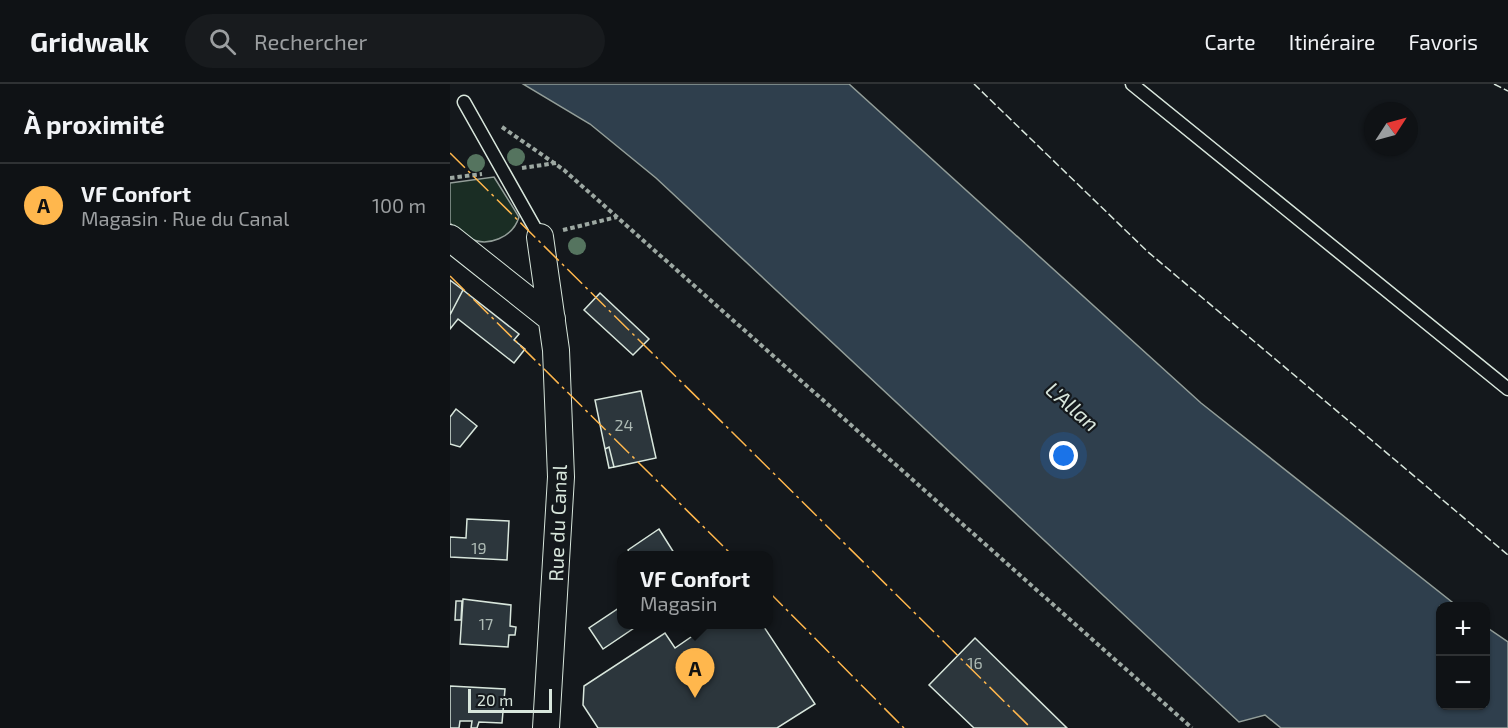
<!DOCTYPE html>
<html lang="fr">
<head>
<meta charset="utf-8">
<style>
	:root { --surface:#0f1215; --page:#181b1e; --text:#f1f3f6; --muted:#9b9ea0; --line:#2f3234; --accent:#ffb74d }
	body { margin:0; font-family:"Exo 2",sans-serif; background:var(--page); color:var(--text) }
	.controls { position:absolute; right:18px; bottom:18px; display:grid; overflow:hidden; border-radius:12px; box-shadow:0 2px 4px #0004 }
	.controls button { width:54px; height:54px; display:grid; place-items:center; padding:0; border:0; border-bottom:2px solid var(--line); background:var(--surface); color:var(--text); font:30px sans-serif }
	.compass { position:absolute; left:914px; top:18px; width:54px; height:54px; border-radius:50%; background:var(--surface); box-shadow:0 2px 4px #0004; rotate:54deg }
	.scale { position:absolute; left:18px; bottom:15px; width:84px; box-sizing:border-box; padding-left:6px; border:3px solid #d8e6dc; border-top:0; font-size:16px; line-height:21px; white-space:nowrap; color:#d8e6dc; -webkit-text-stroke:4px #14181c; paint-order:stroke }
	.you { position:absolute; left:614px; top:372px; width:21px; height:21px; margin:-15px; border:4px solid #fff; border-radius:50%; background:#1a73e8; box-shadow:0 0 0 9px #1a73e833 }
	.badge { display:grid; place-items:center; width:39px; height:39px; border-radius:50%; background:var(--accent); color:#111; font-size:20px; font-weight:700 }
	.pin { position:absolute; translate:-50% -50px; filter:drop-shadow(0 2px 3px #0008) }
	.pin::after { content:''; position:absolute; top:32px; width:21px; height:18px; background:inherit; clip-path:polygon(0 0,100% 0,50% 100%) }
	.popup { position:absolute; left:167px; top:467px; width:156px; height:78px; box-sizing:border-box; display:grid; place-content:center; border-radius:12px; background:var(--surface); filter:drop-shadow(0 2px 4px #0005); font-size:20px; white-space:nowrap; color:var(--muted) }
	.popup b { font-size:22px; color:var(--text) }
	.popup::after { content:''; position:absolute; left:50%; top:100%; margin-left:-12px; border:12px solid transparent; border-top-color:var(--surface) }
	.list { margin:0; padding:0; list-style:none }
	h2 { display:flex; justify-content:space-between; align-items:center; height:78px; margin:0; padding:0 24px; font-size:26px }
	h2 small { font-size:20px; font-weight:400; color:var(--muted) }
	.list li { display:grid; grid-template-columns:39px 1fr auto; gap:18px; align-items:center; box-sizing:border-box; height:84px; padding:0 24px; border-top:2px solid var(--line) }
	.list b { display:block; font-size:22px; white-space:nowrap }
	.list p { margin:0; font-size:20px; white-space:nowrap; color:var(--muted) }
	.list em { font-size:20px; font-style:normal; color:var(--muted) }
	.icon { flex:none; width:33px; height:33px; fill:none; stroke:currentColor; stroke-width:2; stroke-linecap:round; stroke-linejoin:round }
	.map { position:relative; flex:none; width:1058px; height:644px; overflow:hidden }
	header { display:flex; align-items:center; gap:36px; box-sizing:border-box; height:84px; padding:0 30px; background:var(--surface); border-bottom:2px solid var(--line) }
	header strong { font-size:28px }
	nav { display:flex; gap:33px; margin-inline-start:auto; font-size:21px }
	.search { width:420px; height:54px; background:var(--page); display:flex; align-items:center; gap:15px; box-sizing:border-box; padding:0 21px; border-radius:33px; color:var(--muted); font-size:22px }
	main { display:flex }
	aside { flex:1; background:var(--surface) }
	.map>svg:first-child { display:block }
	.green { fill:#1a2d24; stroke:#939e99; stroke-width:1.5 }
	.water { fill:#2f3f4d; stroke:#939e99; stroke-width:1.5 }
	.building { fill:#2c363c; stroke:#d8e6dc; stroke-width:1.5 }
	.lines { fill:none; stroke-linecap:round; stroke-linejoin:round }
	.service-casing { stroke:#d8e6dc; stroke-width:15 }
	.minor-casing { stroke:#d8e6dc; stroke-width:28 }
	.path { stroke:#9da8a2; stroke-width:4; stroke-dasharray:4.5 3; stroke-linecap:butt }
	.service { stroke:#14181c; stroke-width:12 }
	.minor { stroke:#14181c; stroke-width:26 }
	.fence { stroke:#d8e6dc; stroke-width:1.5; stroke-dasharray:8 3; stroke-linecap:butt }
	.power { stroke:#ffb74d; stroke-width:1.5; stroke-dasharray:21 4.5 3 4.5; stroke-linecap:butt }
	.tree { fill:#55745f }
	.labels { text-anchor:middle; dominant-baseline:central; stroke-width:4.5; stroke-linejoin:round; paint-order:stroke }
	.number-label { font-size:16px; fill:#adbab4 }
	.street-label { font-size:20px; fill:#d8e6dc; stroke:#14181c }
	.water-label { font-size:21px; font-style:italic; fill:#d8e6dc; stroke:#14181c }
</style>
</head>
<body>
<header>
<strong>Gridwalk</strong>
<div class="search"><svg class="icon" aria-label="search" viewBox="0 0 24 24"><circle cx="10" cy="10" r="6"/><path d="M15 15l6 6"/></svg>Rechercher</div>
<nav><a>Carte</a><a>Itinéraire</a><a>Favoris</a></nav>
</header>
<main>
<aside>
<h2>À proximité<small></small></h2>
<ul class="list">
<li><span class="badge">A</span><div><b>VF Confort</b><p>Magasin · Rue du Canal</p></div><em>100 m</em></li>
</ul>
</aside>
<div class="map">
<svg width="1058" height="644" viewBox="0 0 1058 644">
	<rect width="100%" height="100%" fill="#14181c"/>
	<!-- green -->
	<path class="green" d="M44 93 69 133C63 153 38 164 19 154 12 151 6 144 0 139V99Z"/>
	<!-- water -->
	<path class="water" d="M73 0H399L751 319 1007 522H990V622H1036V543L1058 558V644H831L815 631 789 638 206 94 140 40Z"/>
	<!-- building -->
	<path class="building" d="M0 196 13 206 0 231Z
		M13 206 69 250 64 256 75 265 64 279 8 235 0 245V231Z
		M150 209 199 255 183 271 134 226Z
		M191 307 206 374 164 383 159 363 155 365 145 316Z
		M6 325 27 342 10 363 0 360V333Z
		M159 363 164 383 159 384 155 365Z
		M17 435 59 437 57 476 0 473V453L16 454Z
		M209 445 226 472H181L178 466Z
		M13 515 61 521 60 542 66 543 65 551H59L58 563 10 560Z
		M6 517H12L11 536H5Z
		M172 522V540H190L153 565 139 544Z
		M260 540H312L365 620 327 644H148L133 621 134 602 215 549 225 564Z
		M525 554 617 644H524L479 601Z
		M0 602 55 605 52 639 29 638 27 644H21L22 637H10L9 644H0Z"/>
	<g class="lines">
		<!-- service casing -->
		<g class="service-casing">
			<path id="service" d="M682 0 1058 305
				M14 18 90 153"/>
		</g>
		<!-- minor casing -->
		<g class="minor-casing">
			<path id="minor" d="M90 153 106 266 111 393 96 644
				M0 154 102 235"/>
		</g>
		<!-- path -->
		<path class="path" d="M52 43 114 86 742 644
			M72 84 106 79
			M0 94 32 90
			M113 146 167 133"/>
		<!-- service -->
		<use href="#service" class="service"/>
		<!-- minor -->
		<use href="#minor" class="minor"/>
		<!-- fence -->
		<path class="fence" d="M524 0 698 168 1058 471
			M1044 0 1058 7"/>
		<!-- power -->
		<path class="power" d="M0 69 581 644
			M0 192 283 472
			M318 507 454 644"/>
	</g>
	<!-- trees -->
	<g class="tree">
		<circle cx="66" cy="73" r="9"/>
		<circle cx="26" cy="79" r="9"/>
		<circle cx="127" cy="162" r="9"/>
	</g>
	<g class="labels">
		<!-- number labels -->
		<g class="number-label">
			<text x="174" y="340">24</text>
			<text x="29" y="463">19</text>
			<text x="36" y="539">17</text>
			<text x="525" y="578">16</text>
		</g>
		<!-- street labels -->
		<g class="street-label">
			<text transform="translate(107 439) rotate(-88)">Rue du Canal</text>
		</g>
		<!-- water labels -->
		<g class="water-label">
			<text transform="translate(623 322) rotate(41)">L'Allan</text>
		</g>
	</g>
</svg>
<div class="controls">
<button>+</button>
<button>−</button>
</div>
<svg class="compass" viewBox="-18 -18 36 36"><path d="M0-13l5 13h-10z" fill="#e53935"/><path d="M0 13l5-13h-10z" fill="#9b9ea0"/></svg>
<div class="scale">20 m</div>
<div class="you"></div>
<div class="pin badge" style="left:245px;top:614px">A</div>
<div class="popup"><b>VF Confort</b>Magasin</div>
</div>
</main>
</body>
</html>
